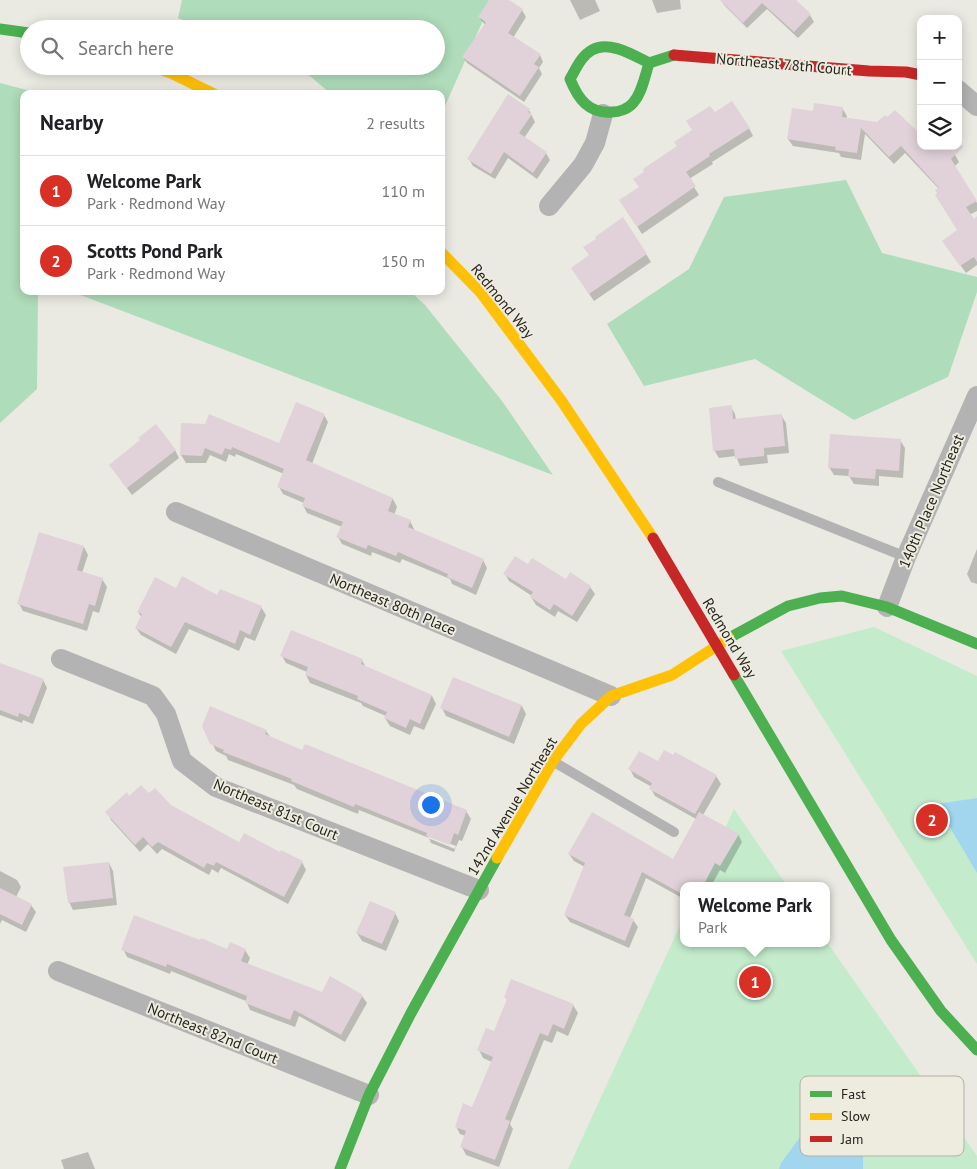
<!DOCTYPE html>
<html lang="en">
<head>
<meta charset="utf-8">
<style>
	:root { --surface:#fff; --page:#f2f2f2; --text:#202124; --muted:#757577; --line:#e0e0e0; --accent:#d93025 }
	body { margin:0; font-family:"PT Sans",sans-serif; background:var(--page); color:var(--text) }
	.controls { position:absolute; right:15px; top:15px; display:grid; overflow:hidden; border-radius:10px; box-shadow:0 2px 12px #0003 }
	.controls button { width:45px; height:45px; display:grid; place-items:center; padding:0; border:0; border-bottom:1px solid var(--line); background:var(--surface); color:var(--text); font:25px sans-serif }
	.you { position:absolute; left:430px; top:804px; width:18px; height:18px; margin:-12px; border:4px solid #fff; border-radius:50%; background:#1a73e8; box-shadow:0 0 0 8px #1a73e833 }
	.badge { display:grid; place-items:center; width:32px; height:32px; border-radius:50%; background:var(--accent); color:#fff; font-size:16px; font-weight:700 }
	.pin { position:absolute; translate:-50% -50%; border:2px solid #fff; box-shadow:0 1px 5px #0006 }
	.popup { position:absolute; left:680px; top:882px; width:150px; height:65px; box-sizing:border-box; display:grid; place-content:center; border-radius:10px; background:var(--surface); filter:drop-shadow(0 1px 4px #0005); font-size:16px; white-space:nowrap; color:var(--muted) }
	.popup b { font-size:19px; color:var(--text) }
	.popup::after { content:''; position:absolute; left:50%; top:100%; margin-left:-10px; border:10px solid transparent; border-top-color:var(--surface) }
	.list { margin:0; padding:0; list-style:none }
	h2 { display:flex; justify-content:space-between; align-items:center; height:65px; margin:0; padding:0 20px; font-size:21px }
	h2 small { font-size:16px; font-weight:400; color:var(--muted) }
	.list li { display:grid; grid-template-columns:32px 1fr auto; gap:15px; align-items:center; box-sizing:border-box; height:70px; padding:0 20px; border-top:1px solid var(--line) }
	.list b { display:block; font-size:19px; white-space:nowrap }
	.list p { margin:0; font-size:16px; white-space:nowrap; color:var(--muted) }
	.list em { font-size:16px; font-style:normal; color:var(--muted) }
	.icon { flex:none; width:28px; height:28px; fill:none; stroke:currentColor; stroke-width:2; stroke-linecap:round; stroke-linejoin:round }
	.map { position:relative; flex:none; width:977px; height:1169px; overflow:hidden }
	.search { position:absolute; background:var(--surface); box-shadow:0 2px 12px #0003; left:20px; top:20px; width:425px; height:55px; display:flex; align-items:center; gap:12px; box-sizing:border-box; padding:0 18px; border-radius:28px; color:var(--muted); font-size:19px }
	.panel { position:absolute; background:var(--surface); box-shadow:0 2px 12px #0003; left:20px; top:90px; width:425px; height:205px; border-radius:10px }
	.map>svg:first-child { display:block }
	.green { fill:#c4eccc }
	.forest { fill:#afdcba }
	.water { fill:#a2d6ef }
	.shadow { fill:#0003; fill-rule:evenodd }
	.building { fill:#e1d2da }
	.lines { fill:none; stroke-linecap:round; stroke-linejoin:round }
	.lane { stroke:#b2b3b2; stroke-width:10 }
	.street { stroke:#b2b3b2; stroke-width:20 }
	.fast { stroke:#4caf50; stroke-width:11 }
	.slow { stroke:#ffc107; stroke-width:11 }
	.jam { stroke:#c62828; stroke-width:11 }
	.labels { text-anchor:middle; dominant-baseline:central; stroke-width:4; stroke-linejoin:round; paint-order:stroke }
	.street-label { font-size:15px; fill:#262521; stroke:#eeebdf }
	.key { fill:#eeebdf; stroke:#b2b0a6; stroke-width:1 }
	.key-label { font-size:14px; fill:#262521 }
</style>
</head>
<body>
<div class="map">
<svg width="977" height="1169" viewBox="0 0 977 1169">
	<rect width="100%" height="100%" fill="#eae9e2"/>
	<!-- green -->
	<path class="green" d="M874 627 977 676V964L781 651Z
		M734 809 787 886H698Z
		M684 917V943H826V941L977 1156V1169H568Z"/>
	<!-- forest -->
	<path class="forest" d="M182 0H492L441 115V94H331L310 76 288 66H436V29H203L178 18Z
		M0 83 42 94H24V291H38L37 389 0 423Z
		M846 180 882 253 977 277V292L948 377 854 420 755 359 644 386 607 324 689 269 724 197Z
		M70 291H410L425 305 502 401 553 475Z"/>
	<!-- water -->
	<path class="water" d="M977 798V873L936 804Z
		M846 1095 863 1102 872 1136 863 1150V1169H779L781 1163 806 1129 824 1101Z"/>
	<!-- shadow -->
	<path class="shadow" d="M490 0H507L522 10 526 17 513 38 540 55 543 62 539 68 542 74 524 102 467 63 463 57 485 25 479 17Z
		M570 0H595L600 11 580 20Z
		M652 0H680L681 9 657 13Z
		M721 0H797L795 1 810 15 814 22 798 38 767 9 747 28 725 6Z
		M842 108 847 116 846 119 921 146 955 155 959 162 954 167 977 203V211L969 215 977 227V265L966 273 948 248 959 231 939 189 905 153 894 164 865 134 861 160 841 157 839 153 793 146 788 139 814 112Z
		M529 110 535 122 524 138 546 153 550 160 537 179 508 158 495 179 473 166 469 159Z
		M714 114 749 128 753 136 712 162 713 164 689 179 699 195 642 234 625 208 640 188 693 130Z
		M646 254 651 262 594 301 577 276Z
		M731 407 735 414 736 420 781 415 786 423 789 453 767 455 768 463 740 466 736 456 719 458 714 450Z
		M324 415 328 422 312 464 393 499 397 507 394 515 410 521 414 529V530L483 560 487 568 476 595 452 584 450 579 402 559 400 563 372 552 371 556 342 544 338 537 342 527 307 513 303 505 304 503 283 494 279 487 284 474 236 454 235 457 229 454 226 462 210 455 206 463H186L181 455 182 424 280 445Z
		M900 440 905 448 903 478 879 476V486L854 484 849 476 834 475 829 467Z
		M141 441 175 450 179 458 132 495 110 465Z
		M84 547 88 555 82 573 102 579 107 587 99 613 93 611 87 631 23 611 19 604Z
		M977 549V584L971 582 967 574Z
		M505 574 566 580 590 587 595 594 577 622 558 611 555 617 536 605 531 597 532 596 509 581Z
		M220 590 261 607 266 615 255 641 245 637 239 651 189 629 176 654 141 635 136 628 142 618 138 612 218 597Z
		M282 656 362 660 366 668 432 696 436 704 424 730 414 726 410 735 390 726 385 718 386 716 363 706 361 703 310 683 306 675 307 672 286 663Z
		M0 664 43 680 47 688 33 724 23 720 22 723 0 715Z
		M454 678 522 706 526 714 514 744 446 716 442 708Z
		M266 731 271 738 303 752 466 811 471 819 462 841 459 840 454 852 431 843 429 838 359 810 358 814 297 789 294 785 228 760 226 756 216 751 212 743ZM428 835 456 846 455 849 428 838Z
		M658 763 716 776 721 784 703 815 738 834 742 842 725 873 720 870 711 886H684V899L646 878 630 918 633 920 638 927 629 948 570 922 565 915 585 867 574 861 569 854 674 861 696 819 655 796 651 789 652 787 634 777 630 769Z
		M149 795 240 843 281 854 302 862 306 870 288 904 221 868 218 873 212 869 209 875 162 849 157 854 148 844 140 852 111 820 107 812 129 797Z
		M109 863 113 871 117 905 73 910 69 902Z
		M0 871 17 880 21 887 16 897 31 905 36 912 26 932 2 920 0 924Z
		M395 913 399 921 386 951 362 941 357 933Z
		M123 949 245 950 250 958 247 965 323 993 362 996 367 1003 345 1042 299 1016 295 1027 250 1010 246 1001 171 971 170 974 127 957Z
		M505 997 573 1005 578 1013 568 1036 557 1031 552 1043 544 1040 510 1124 513 1129 499 1167 466 1155 462 1147 466 1136 460 1134 456 1126 473 1108 492 1062 483 1058 479 1050 495 1032 508 1001Z
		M88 1152 95 1169H64L61 1160Z"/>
	<!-- building -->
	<path class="building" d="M489 0H509L523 9 508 33 541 54 534 64 539 67 520 96 462 57 486 22 478 17Z
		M720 0H796L811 14 794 32 762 3 743 23Z
		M508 94 530 109 528 112 532 114 519 133 547 152 533 173 504 152 491 174 467 159Z
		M732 101 750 128 709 154 710 156 686 172 696 186 637 227 619 200 639 187 633 179 644 172 643 169 677 146 674 142 692 130 686 121 710 106 715 112Z
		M814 103 843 107 842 117 877 122 885 115 887 117 895 110 921 135V146H964L951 159 977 201 966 207 974 219 977 216V262L974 257 960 266 942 241 957 230 935 195 937 193 935 190 939 188 901 146 889 157 861 128 857 153 835 150 836 147 787 139 792 108 813 111Z
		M623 217 647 254 589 294 571 268 589 255 583 247 596 239 595 237Z
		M296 402 325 414 306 460 393 498 388 511 411 520 408 527 484 559 472 588 447 577 448 574 398 552 396 556 368 545 366 549 336 537 343 522 302 506 305 498 277 487 284 469 232 447 231 450 225 448 222 455 205 448 202 456 180 455 181 423 205 424 209 414 279 443Z
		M732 405 733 419 782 414 785 446 764 448V456L735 459 734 449 713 451 709 408Z
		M156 424 176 450 127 488 109 465 140 440 138 438Z
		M830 434 901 439 899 471 876 469 875 479 848 477 849 469 828 468Z
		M39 532 84 546 77 570 103 578 95 606 89 604 83 624 17 604Z
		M515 556 528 564 532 558 566 579 570 572 591 586 572 616 554 604 550 610 530 597 533 592 503 574Z
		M182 576 217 595 220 589 262 606 250 635 240 630 235 644 185 622 171 647 135 628 142 614 137 612 155 577 176 588Z
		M291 630 363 659 361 664 432 695 420 724 410 719 406 728 384 718 387 712 357 699 358 696 305 675 308 667 280 656Z
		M0 663 44 679 29 717 19 713 18 717 0 710Z
		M453 677 522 705 509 737 440 708Z
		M210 706 267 730 265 734 302 750 305 744 467 810 458 835 454 833 450 845 426 836 427 833 355 804 354 807 291 781 292 779 223 752 224 750 210 744 202 726Z
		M664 750 673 755 675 752 717 775 695 814 649 789 652 783 628 769 639 751 658 761Z
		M141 785 149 793 155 788 171 805 239 842 244 833 280 852 281 850 303 861 284 897 216 862 214 866 207 863 204 868 158 842 152 847 143 837 135 845 105 812 127 792 129 796Z
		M592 812 673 859 699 812 739 834 720 866 715 863 703 886H684V895L642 872 624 915 634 919 625 941 564 915 585 863 568 854Z
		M109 862 113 898 68 903 63 867Z
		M0 888 32 904 22 925 0 914Z
		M370 901 396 912 382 944 356 933Z
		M134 915 200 940 201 938 227 949 230 942 246 949 241 961 322 992 330 976 363 995 341 1035 294 1010 290 1020 245 1003 247 996 167 964 166 967 121 950Z
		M511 979 574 1004 564 1029 553 1024 548 1036 540 1033 505 1119 510 1121 495 1160 460 1147 466 1131 455 1127 463 1103 472 1107 493 1057 477 1050 486 1028 494 1031 507 999 504 997Z"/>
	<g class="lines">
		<!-- lane -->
		<path class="lane" d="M718 482 906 557
			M554 762 674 832"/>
		<!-- street -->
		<path class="street" d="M958 90 977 106
			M549 206 583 165 595 143 603 114
			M176 512 611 696
			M887 607 906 557 977 396
			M61 659 153 696 166 714 182 761 216 787 479 890
			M58 971 369 1095"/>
		<!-- fast -->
		<path class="fast" d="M0 29 29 33
			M649 63C645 76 642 93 633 103 628 109 619 112 612 112 589 114 578 99 570 79 576 69 581 56 592 50 609 40 633 55 649 63L674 55
			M729 638 788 606 820 598 842 596 887 607 977 644
			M734 675 891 940 941 1011 977 1050
			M340 1169 369 1095 411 1013 497 858"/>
		<!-- slow -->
		<path class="slow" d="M152 66 171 73 214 94
			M441 252 481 293 561 400 653 538
			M497 858 553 761 581 724 611 696 672 675 729 638"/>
		<!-- jam -->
		<path class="jam" d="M674 55 869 71 906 72 921 75
			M653 538 734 675"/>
	</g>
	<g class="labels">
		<!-- street labels -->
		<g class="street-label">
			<text transform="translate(784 64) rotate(5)">Northeast 78th Court</text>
			<text transform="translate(503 301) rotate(51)">Redmond Way</text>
			<text transform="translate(931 501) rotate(-67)">140th Place Northeast</text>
			<text transform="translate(393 604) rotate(23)">Northeast 80th Place</text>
			<text transform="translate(730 638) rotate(59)">Redmond Way</text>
			<text transform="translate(512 806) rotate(-59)">142nd Avenue Northeast</text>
			<text transform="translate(276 809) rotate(23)">Northeast 81st Court</text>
			<text transform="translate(213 1033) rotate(22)">Northeast 82nd Court</text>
		</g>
	</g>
	<!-- legend -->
	<rect x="800" y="1076" width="164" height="80" rx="8" class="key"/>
	<rect x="810" y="1091" width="22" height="6" fill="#4caf50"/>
	<rect x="810" y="1113" width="22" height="7" fill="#ffc107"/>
	<rect x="810" y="1136" width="22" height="6" fill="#c62828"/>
	<g class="key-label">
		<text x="841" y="1099">Fast</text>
		<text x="841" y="1121">Slow</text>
		<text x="841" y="1144">Jam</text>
	</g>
</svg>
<div class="controls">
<button>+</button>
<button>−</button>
<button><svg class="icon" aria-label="layers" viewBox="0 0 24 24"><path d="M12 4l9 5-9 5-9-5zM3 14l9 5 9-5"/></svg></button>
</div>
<div class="you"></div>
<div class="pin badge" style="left:755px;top:982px">1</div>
<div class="popup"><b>Welcome Park</b>Park</div>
<div class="pin badge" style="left:932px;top:820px">2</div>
<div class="search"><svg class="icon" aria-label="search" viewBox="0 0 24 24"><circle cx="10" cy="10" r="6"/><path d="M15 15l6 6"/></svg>Search here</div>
<section class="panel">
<h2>Nearby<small>2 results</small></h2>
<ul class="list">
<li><span class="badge">1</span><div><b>Welcome Park</b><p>Park · Redmond Way</p></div><em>110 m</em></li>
<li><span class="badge">2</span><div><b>Scotts Pond Park</b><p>Park · Redmond Way</p></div><em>150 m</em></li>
</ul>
</section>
</div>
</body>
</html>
